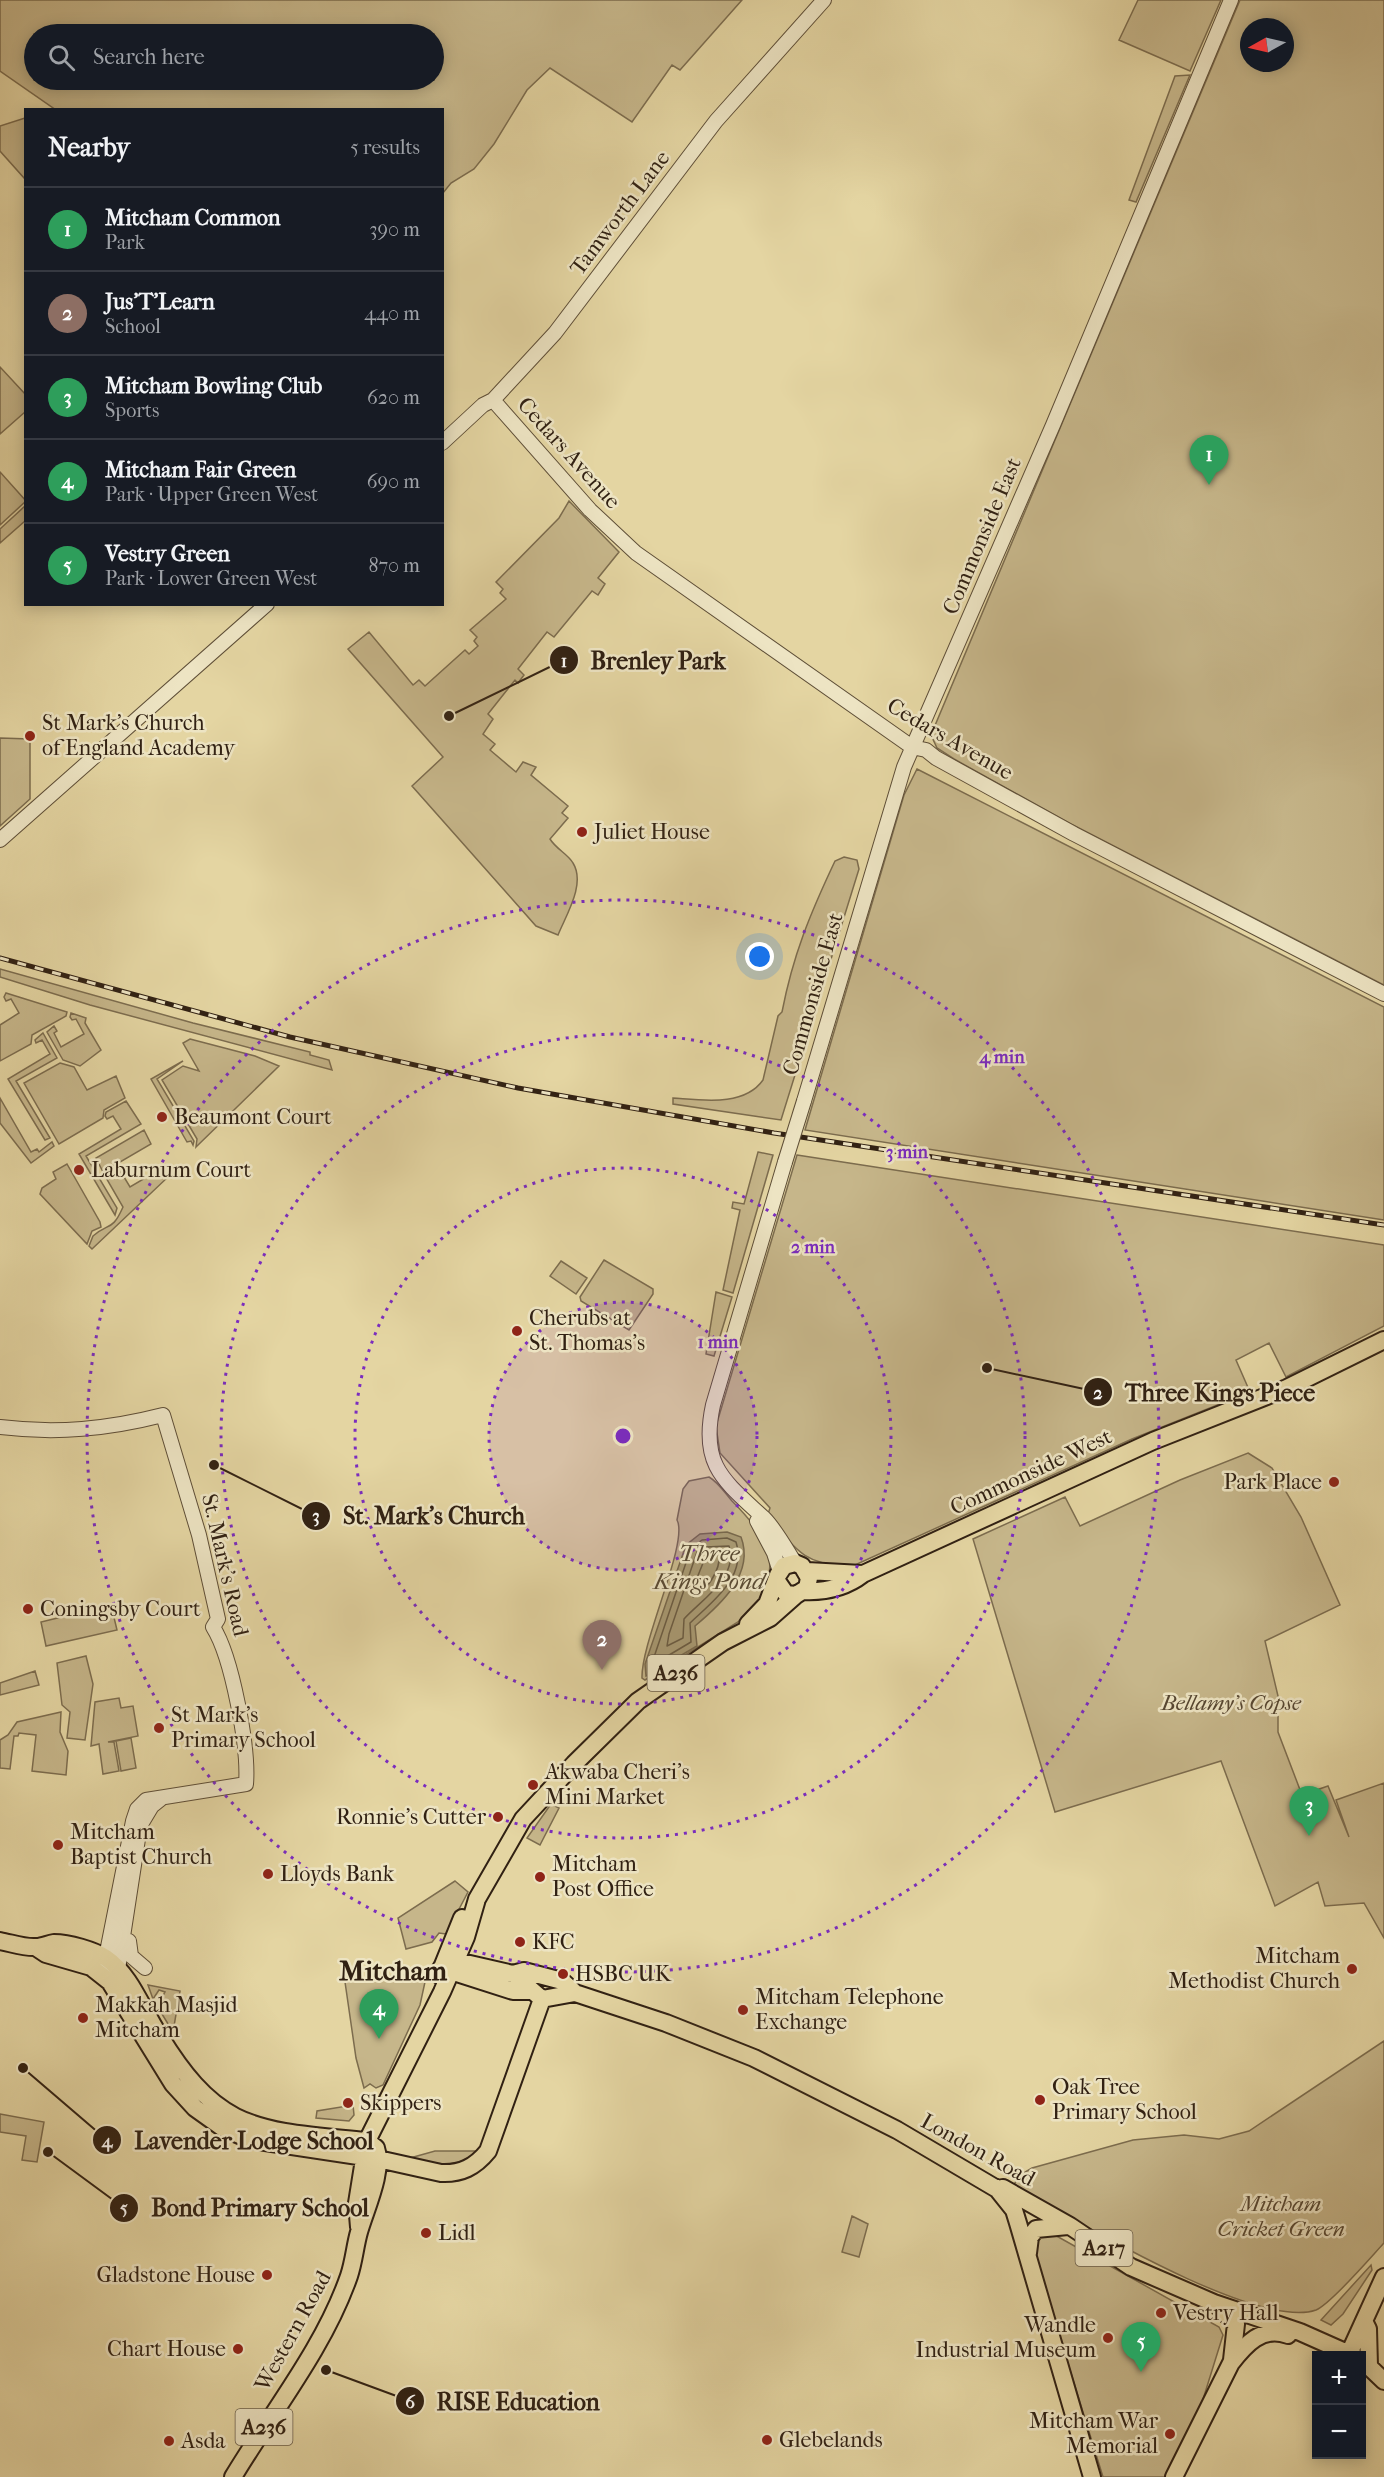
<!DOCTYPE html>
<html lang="en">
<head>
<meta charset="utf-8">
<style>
	:root { --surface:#171b24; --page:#242831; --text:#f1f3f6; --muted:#9ea1a6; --line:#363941; --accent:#1a73e8 }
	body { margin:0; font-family:"IM FELL French Canon",serif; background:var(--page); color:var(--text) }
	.controls { position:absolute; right:18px; bottom:18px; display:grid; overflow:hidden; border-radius:0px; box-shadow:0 3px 15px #0003 }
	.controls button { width:54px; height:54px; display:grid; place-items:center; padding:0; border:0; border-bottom:2px solid var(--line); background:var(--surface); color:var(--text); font:30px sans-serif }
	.compass { position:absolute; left:1240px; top:18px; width:54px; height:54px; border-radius:50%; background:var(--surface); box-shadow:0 3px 15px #0003; rotate:262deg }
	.you { position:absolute; left:760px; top:957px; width:21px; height:21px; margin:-15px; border:4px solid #fff; border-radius:50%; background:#1a73e8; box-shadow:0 0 0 9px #1a73e833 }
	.badge { display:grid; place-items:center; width:39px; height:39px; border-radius:50%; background:var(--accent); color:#fff; font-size:20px; font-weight:700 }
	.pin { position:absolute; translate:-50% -50px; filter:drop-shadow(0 2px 3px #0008) }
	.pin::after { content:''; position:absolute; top:32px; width:21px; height:18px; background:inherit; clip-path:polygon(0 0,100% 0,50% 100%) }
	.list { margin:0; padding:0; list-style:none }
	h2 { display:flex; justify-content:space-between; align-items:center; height:78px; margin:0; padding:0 24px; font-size:26px }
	h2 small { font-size:20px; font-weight:400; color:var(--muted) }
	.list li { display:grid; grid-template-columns:39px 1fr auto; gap:18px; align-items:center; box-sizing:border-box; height:84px; padding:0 24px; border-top:2px solid var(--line) }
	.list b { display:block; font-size:22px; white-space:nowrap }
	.list p { margin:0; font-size:20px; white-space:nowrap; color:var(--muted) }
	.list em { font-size:20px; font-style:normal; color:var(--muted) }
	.icon { flex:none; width:33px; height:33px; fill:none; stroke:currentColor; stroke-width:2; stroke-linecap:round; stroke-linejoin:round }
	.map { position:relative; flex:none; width:1384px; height:2477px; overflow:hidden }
	.search { position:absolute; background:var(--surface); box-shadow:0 3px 15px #0003; left:24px; top:24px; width:420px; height:66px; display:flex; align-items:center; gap:15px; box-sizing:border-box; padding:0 21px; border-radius:33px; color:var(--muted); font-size:22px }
	.panel { position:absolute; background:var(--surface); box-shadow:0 3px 15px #0003; left:24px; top:108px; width:420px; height:498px; border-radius:0px }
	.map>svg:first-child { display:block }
	.green { fill:#c6b68a; stroke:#7c6c4e; stroke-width:1.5; fill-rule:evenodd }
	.water { fill:#a79871; stroke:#78684b; stroke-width:1.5 }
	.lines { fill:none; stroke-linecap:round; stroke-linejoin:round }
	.shore { stroke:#6c5c42; stroke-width:1.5 }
	.minor-casing { stroke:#5e4e37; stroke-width:16 }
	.major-casing { stroke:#312113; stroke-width:20 }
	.minor { stroke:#ede4c3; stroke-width:14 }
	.major { stroke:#e4d5a2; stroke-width:16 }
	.rail-casing { stroke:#312113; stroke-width:5 }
	.rail { stroke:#ede4c3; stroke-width:3; stroke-dasharray:9; stroke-linecap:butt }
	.minor-bridge-casing { stroke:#5e4e37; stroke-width:16; stroke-linecap:butt }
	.minor-bridge { stroke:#ede4c3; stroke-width:14 }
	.ring { fill:none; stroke:#7b2cbf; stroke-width:3; stroke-dasharray:3 6 }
	.poi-dot { fill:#8f2418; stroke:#ede4c3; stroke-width:2 }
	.labels { text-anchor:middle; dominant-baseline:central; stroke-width:5; stroke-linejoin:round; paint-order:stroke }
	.shield { fill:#ede4c3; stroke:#695c48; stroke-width:1.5 }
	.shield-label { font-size:21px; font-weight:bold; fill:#312113 }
	.street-label { font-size:22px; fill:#312113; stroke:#ede4c3 }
	.poi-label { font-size:22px; fill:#312113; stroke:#ede4c3; text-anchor:start }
	.park-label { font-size:22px; font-style:italic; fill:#564631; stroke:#ede4c3 }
	.water-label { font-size:24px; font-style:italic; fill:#5a4b34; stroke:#ede4c3 }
	.district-label { font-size:28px; font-weight:bold; fill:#312113; stroke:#ede4c3 }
	.centre { fill:#7b2cbf; stroke:#ede4c3; stroke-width:3 }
	.ring-label { font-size:18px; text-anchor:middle; font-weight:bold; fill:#7b2cbf; stroke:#ede4c3; stroke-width:5; stroke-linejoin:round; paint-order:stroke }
	.leader { fill:none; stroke:#312113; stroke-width:2 }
	.callout-dot { fill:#312113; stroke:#ede4c3; stroke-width:2 }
	.mark-label { font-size:18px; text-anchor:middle; font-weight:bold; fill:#fff }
	.callout-label { font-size:24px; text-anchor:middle; font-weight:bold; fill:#312113; stroke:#ede4c3; stroke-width:5; stroke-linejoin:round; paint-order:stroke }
</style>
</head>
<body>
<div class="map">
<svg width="1384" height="2477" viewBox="0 0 1384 2477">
	<rect width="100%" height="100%" fill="#e4d5a2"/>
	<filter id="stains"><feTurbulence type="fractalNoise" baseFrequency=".00333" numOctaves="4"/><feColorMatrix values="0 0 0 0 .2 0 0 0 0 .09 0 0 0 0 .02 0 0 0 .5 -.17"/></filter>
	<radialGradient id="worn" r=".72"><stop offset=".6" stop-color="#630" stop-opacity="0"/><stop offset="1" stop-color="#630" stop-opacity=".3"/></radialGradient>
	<!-- green -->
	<path class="green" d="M0 0H742L680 70 672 65 632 122 550 68 527 90 494 144 474 169 451 183 443 193 442 110 49 109 53 108 0 71ZM434 34V80H34V34Z
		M1138 0H1221L1190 71 1119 40Z
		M1240 0H1384V985L1071 824 954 759 937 748 931 735ZM1249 27H1285V63H1249Z
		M1190 75 1136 202 1129 200 1175 76Z
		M25 118H26L25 179 0 151V126Z
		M0 367 26 395 25 412 0 434Z
		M0 472 26 501 0 525Z
		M569 501 619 552 598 578 605 584 598 595 592 591 554 637 547 632 518 669 524 675 518 683 515 680 488 714 493 719 483 734 495 744 490 750 516 772 523 762 536 767 531 775 568 806 562 813 568 818 550 839C556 849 568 854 573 863 586 884 566 915 558 935L536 926 412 786 443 757 348 649 369 632 413 685 419 680 425 686 465 650 469 654 478 646 474 641 477 637 470 630 506 599 500 593 503 589 496 582 559 518Z
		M25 506V521L0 543V529Z
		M0 738 30 739V799L0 826Z
		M917 769 1384 1007V1220L805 1130 904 795Z
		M844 857 857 860 859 869 781 1120 673 1104V1098C702 1100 744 1107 763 1080L778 1016 782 1012C793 955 810 914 835 861Z
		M0 969 193 1023 310 1052V1055L329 1060 332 1070 90 1005 0 977Z
		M6 993 67 1012 66 1016 32 1035 31 1044 0 1061V1025L19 1013 11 999 6 1001 4 997Z
		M71 1013 86 1018 85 1023 101 1050 80 1066 63 1060 47 1032 54 1026 57 1031 54 1033 61 1047 84 1034 76 1019 72 1020 70 1017Z
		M43 1033 57 1058 16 1081 50 1138 45 1140 8 1079 50 1054 42 1040 36 1043 35 1040Z
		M190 1039 255 1056 279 1066 196 1147 197 1139 162 1080 183 1066 199 1071 183 1043Z
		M183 1061 157 1079 194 1141 193 1145 191 1141 187 1142 151 1079Z
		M60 1063 74 1067 87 1090 116 1076 125 1098 104 1110 103 1118 59 1144 24 1083Z
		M0 1098 31 1152 37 1149 39 1152 52 1142 54 1146 31 1163 0 1123Z
		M126 1101 141 1124 86 1156 117 1208 115 1215 79 1154 121 1129 113 1116 107 1119 105 1116 106 1112Z
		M144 1130 151 1144 103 1172 96 1158Z
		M758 1152 773 1155 733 1293 723 1290 740 1210 732 1208 733 1202 744 1204Z
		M797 1155 1384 1245V1326L1286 1377 1269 1343 1236 1360 1250 1392 1132 1439 855 1565C806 1568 795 1550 768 1514L770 1508 720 1453 716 1426Z
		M67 1164 100 1222 101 1227 92 1231 87 1244 40 1194 42 1188 56 1179 53 1172Z
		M122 1165 124 1169 121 1172 130 1187 162 1168 168 1177 92 1249 89 1246 93 1236C109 1222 112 1232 123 1207L105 1176Z
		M604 1260 653 1289V1294L629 1330 581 1301 580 1297Z
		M561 1261 587 1278 576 1294 550 1276Z
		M716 1292 732 1297 714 1356 706 1354Z
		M1248 1453 1272 1468 1301 1517 1340 1605 1265 1641 1278 1696V1732L1302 1795 1328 1786 1349 1837 1336 1800 1384 1783V1938L1364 1903 1325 1906 1318 1882 1275 1906 1221 1761 1055 1812 973 1539 1065 1497 1080 1526 1180 1480Z
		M709 1477C718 1482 725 1493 732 1501 758 1527 783 1557 762 1594 758 1603 754 1611 746 1617L645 1680 642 1678C641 1641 689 1542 677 1520L683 1489 689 1481Z
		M111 1605 117 1630 46 1646 41 1622Z
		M86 1656 93 1684 85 1740 67 1738 70 1712 62 1705 57 1663Z
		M35 1671 39 1685 0 1695V1683Z
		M119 1698 121 1708 133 1706 138 1736 108 1742H114L119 1771 103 1774 99 1744 91 1746 95 1702Z
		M61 1712 60 1732 68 1751 66 1775 32 1771 36 1735 19 1733 18 1736H14L10 1769 0 1768V1740L8 1735 17 1722Z
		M131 1738 136 1768 121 1771 116 1741Z
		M551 1804 559 1808 540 1845 527 1838Z
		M455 1881 468 1892 446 1934 439 1933 432 1942 406 1949 398 1918Z
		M409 1974 421 1977 425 1982 420 2005 383 2085 376 2088 370 2084 364 2088 356 2058 345 1982Z
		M148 1985 180 1991 173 2032 157 2006 165 1992 159 1990 153 1999Z
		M1384 2041V2243C1371 2257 1331 2304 1316 2310 1257 2331 1070 2217 1013 2186L1020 2175 1032 2168 1133 2140 1184 2135 1219 2139 1249 2131Z
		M353 2105 354 2115 349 2121 316 2118 317 2111Z
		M0 2114 44 2122 37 2162 22 2160 26 2136 0 2132Z
		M435 2151H478C453 2171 439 2164 410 2158Z
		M852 2216 868 2224 859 2257 842 2252Z
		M1053 2234 1219 2327 1223 2335 1200 2409 1169 2477H1103L1038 2266 1035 2242 1037 2237Z
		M1371 2265 1372 2270 1343 2314 1331 2325 1321 2320Z"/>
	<!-- water -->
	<path class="water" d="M727 1532 741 1537C755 1574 720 1605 695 1626L697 1646 646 1676 645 1664 686 1545 700 1534Z"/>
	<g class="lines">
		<!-- shore -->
		<path class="shore" d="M727 1538 736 1542C747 1577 712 1602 690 1623L691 1642 654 1664 653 1660 691 1548 702 1540Z
			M729 1546C739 1577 701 1600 684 1619L683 1638 667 1646 669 1634 697 1552 705 1547Z
			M719 1555C721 1569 706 1593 693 1597L691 1593 705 1558Z"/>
		<!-- minor casing -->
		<g class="minor-casing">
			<path id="minor" d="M493 400 590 510 636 553 912 747 926 750 936 758 1074 834 1384 994
				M442 443 483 405 493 400 555 333 716 121 824 0
				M0 840 267 604
				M804 1101 904 767 1053 425 1231 0
				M785 1162 713 1405C700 1465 723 1480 764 1518 776 1530 786 1549 795 1563
				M0 1427C57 1434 108 1429 163 1415L199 1535 218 1619 213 1627C232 1657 249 1748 246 1784L146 1800 137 1809 133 1821 104 1967 105 1976 114 1974 118 1969 140 1826 152 1806 162 1798
				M757 1521 774 1553 780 1572
				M129 1941 131 1956 145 1968"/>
		</g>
		<!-- major casing -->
		<g class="major-casing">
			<path id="major" d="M807 1571 862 1574
				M804 1591C826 1592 845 1588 863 1574L1153 1441 1287 1388 1384 1340
				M748 1624 767 1604 778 1575 784 1566 795 1563 802 1566 809 1578 807 1588 796 1595 786 1594 777 1581
				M0 1941C11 1943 25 1948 36 1947 42 1947 48 1944 54 1943 69 1943 93 1950 106 1958 128 1973 140 2003 153 2025 216 2132 251 2130 367 2141L376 2148C384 2171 365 2210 359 2232 355 2246 354 2261 349 2276 324 2348 272 2412 233 2477
				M37 1948 46 1954 91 1967 110 1982 173 2084 195 2108 223 2128 251 2140 378 2159 441 2173C461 2174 475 2167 488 2151L542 1999
				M448 1959 513 1974 542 1999
				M441 1968 513 1991H532
				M513 1974 524 1971 562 1981 575 1993 666 2023 754 2058 897 2130 997 2189 1003 2188 1070 2226 1131 2267 1214 2303 1300 2332 1354 2356
				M439 1975 462 1918
				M542 1999 575 1993
				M998 2190 1014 2210 1018 2223 1092 2477
				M359 2227 357 2203 367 2141 442 1992 466 1937 477 1899 523 1819 574 1764 638 1701 723 1642 770 1618 796 1595
				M1028 2253 1030 2237 1036 2229 1068 2226
				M1219 2307 1236 2324 1232 2360
				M1365 2323 1368 2329 1369 2366
				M1348 2356 1384 2277
				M1362 2360 1384 2381
				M1174 2477 1231 2363C1245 2345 1262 2325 1288 2335"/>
		</g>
		<!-- minor -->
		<use href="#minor" class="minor"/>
		<!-- major -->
		<use href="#major" class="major"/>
		<!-- rail casing -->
		<g class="rail-casing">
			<path id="rail" d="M0 958 290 1037 518 1088 774 1133 1384 1225"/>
		</g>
		<!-- rail -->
		<use href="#rail" class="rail"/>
		<!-- minor-bridge casing -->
		<g class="minor-bridge-casing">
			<path id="minor-bridge" d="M785 1162 804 1101"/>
		</g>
		<!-- minor-bridge -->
		<use href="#minor-bridge" class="minor-bridge"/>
	</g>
	<!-- distance rings -->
	<circle cx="623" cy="1436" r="134" fill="#7b2cbf" fill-opacity=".12"/>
	<g class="ring">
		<circle cx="623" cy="1436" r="134"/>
		<circle cx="623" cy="1436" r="268"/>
		<circle cx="623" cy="1436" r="402"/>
		<circle cx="623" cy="1436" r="536"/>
	</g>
	<!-- markers -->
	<g class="poi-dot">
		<circle cx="30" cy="736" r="6"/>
		<circle cx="582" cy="832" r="6"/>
		<circle cx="162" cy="1117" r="6"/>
		<circle cx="79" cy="1170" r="6"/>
		<circle cx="517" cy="1331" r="6"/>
		<circle cx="1334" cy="1482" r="6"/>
		<circle cx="28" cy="1609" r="6"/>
		<circle cx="159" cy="1728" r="6"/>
		<circle cx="533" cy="1785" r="6"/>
		<circle cx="498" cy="1817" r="6"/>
		<circle cx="58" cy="1845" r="6"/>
		<circle cx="268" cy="1874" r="6"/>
		<circle cx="540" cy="1877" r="6"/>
		<circle cx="520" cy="1942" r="6"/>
		<circle cx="1352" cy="1969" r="6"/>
		<circle cx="563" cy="1974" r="6"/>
		<circle cx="743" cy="2010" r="6"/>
		<circle cx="83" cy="2018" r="6"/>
		<circle cx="1040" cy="2100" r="6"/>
		<circle cx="348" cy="2103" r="6"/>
		<circle cx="426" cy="2233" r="6"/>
		<circle cx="267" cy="2275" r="6"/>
		<circle cx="1161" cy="2313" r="6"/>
		<circle cx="1108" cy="2338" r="6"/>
		<circle cx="238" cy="2349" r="6"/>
		<circle cx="1170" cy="2434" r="6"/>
		<circle cx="767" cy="2440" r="6"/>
		<circle cx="169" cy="2441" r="6"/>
	</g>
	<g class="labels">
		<!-- shield labels -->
		<g class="shield">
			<rect x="647.5" y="1655" width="57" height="36" rx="4.5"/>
			<rect x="1075.5" y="2230" width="57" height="36" rx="4.5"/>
			<rect x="235.5" y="2409" width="57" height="36" rx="4.5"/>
		</g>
		<g class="shield-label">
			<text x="676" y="1673">A236</text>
			<text x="1104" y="2248">A217</text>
			<text x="264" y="2427">A236</text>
		</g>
		<!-- street labels -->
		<g class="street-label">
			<text transform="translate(620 213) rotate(-53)">Tamworth Lane</text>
			<text transform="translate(569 453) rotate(48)">Cedars Avenue</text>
			<text transform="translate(982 536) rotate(-67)">Commonside East</text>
			<text transform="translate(950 739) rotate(30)">Cedars Avenue</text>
			<text transform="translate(813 994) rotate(-74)">Commonside East</text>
			<text transform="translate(1031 1472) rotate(-25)">Commonside West</text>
			<text transform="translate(225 1565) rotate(77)">St. Mark's Road</text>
			<text transform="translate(978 2150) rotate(29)">London Road</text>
			<text transform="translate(293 2331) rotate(-61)">Western Road</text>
		</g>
		<!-- poi labels -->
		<g class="poi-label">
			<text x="42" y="723">St Mark's Church<tspan x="42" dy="25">of England Academy</tspan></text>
			<text x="594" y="832">Juliet House</text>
			<text x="174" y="1117">Beaumont Court</text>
			<text x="91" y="1170">Laburnum Court</text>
			<text x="529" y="1318">Cherubs at<tspan x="529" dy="25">St. Thomas's</tspan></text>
			<text x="1322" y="1482" text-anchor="end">Park Place</text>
			<text x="40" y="1609">Coningsby Court</text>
			<text x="171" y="1715">St Mark's<tspan x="171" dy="25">Primary School</tspan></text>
			<text x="545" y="1772">Akwaba Cheri's<tspan x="545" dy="25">Mini Market</tspan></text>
			<text x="486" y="1817" text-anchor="end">Ronnie's Cutter</text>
			<text x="70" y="1832">Mitcham<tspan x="70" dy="25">Baptist Church</tspan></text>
			<text x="552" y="1864">Mitcham<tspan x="552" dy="25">Post Office</tspan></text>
			<text x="280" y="1874">Lloyds Bank</text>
			<text x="532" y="1942">KFC</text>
			<text x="1340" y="1956" text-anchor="end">Mitcham<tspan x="1340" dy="25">Methodist Church</tspan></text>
			<text x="575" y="1974">HSBC UK</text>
			<text x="755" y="1997">Mitcham Telephone<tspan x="755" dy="25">Exchange</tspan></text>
			<text x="95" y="2005">Makkah Masjid<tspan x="95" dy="25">Mitcham</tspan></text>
			<text x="1052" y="2087">Oak Tree<tspan x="1052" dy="25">Primary School</tspan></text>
			<text x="360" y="2103">Skippers</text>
			<text x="438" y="2233">Lidl</text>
			<text x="255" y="2275" text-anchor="end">Gladstone House</text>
			<text x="1173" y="2313">Vestry Hall</text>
			<text x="1096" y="2325" text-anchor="end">Wandle<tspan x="1096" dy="25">Industrial Museum</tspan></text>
			<text x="226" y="2349" text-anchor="end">Chart House</text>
			<text x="1158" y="2421" text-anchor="end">Mitcham War<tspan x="1158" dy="25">Memorial</tspan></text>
			<text x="779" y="2440">Glebelands</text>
			<text x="181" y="2441">Asda</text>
		</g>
		<!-- park labels -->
		<g class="park-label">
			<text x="1231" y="1703">Bellamy's Copse</text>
			<text x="1281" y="2204">Mitcham<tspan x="1281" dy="25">Cricket Green</tspan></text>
		</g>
		<!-- water labels -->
		<g class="water-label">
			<text x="709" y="1553">Three<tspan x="709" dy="28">Kings Pond</tspan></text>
		</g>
		<!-- district labels -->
		<g class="district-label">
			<text x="393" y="1970">Mitcham</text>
		</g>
	</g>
	<circle cx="623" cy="1436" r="9" class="centre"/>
	<g class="ring-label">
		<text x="1002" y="1063">4 min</text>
		<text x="907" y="1158">3 min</text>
		<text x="813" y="1253">2 min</text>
		<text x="718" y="1348">1 min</text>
	</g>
	<!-- callouts -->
	<path class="leader" d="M449 716L564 660M987 1368L1098 1392M214 1465L316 1516M23 2068L107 2140M48 2152L124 2208M326 2370L410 2401"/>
	<g class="callout-dot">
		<circle cx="449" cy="716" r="6"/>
		<circle cx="987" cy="1368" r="6"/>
		<circle cx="214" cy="1465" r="6"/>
		<circle cx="23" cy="2068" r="6"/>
		<circle cx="48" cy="2152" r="6"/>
		<circle cx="326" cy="2370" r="6"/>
		<circle cx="564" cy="660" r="15"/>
		<circle cx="1098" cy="1392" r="15"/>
		<circle cx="316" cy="1516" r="15"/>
		<circle cx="107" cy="2140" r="15"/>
		<circle cx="124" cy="2208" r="15"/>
		<circle cx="410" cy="2401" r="15"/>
	</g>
	<g class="mark-label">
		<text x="564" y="667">1</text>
		<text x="1098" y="1399">2</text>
		<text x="316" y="1522">3</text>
		<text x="107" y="2147">4</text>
		<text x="124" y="2214">5</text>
		<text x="410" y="2408">6</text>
	</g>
	<g class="callout-label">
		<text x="658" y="669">Brenley Park</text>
		<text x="1220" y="1401">Three Kings Piece</text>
		<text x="434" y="1524">St. Mark's Church</text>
		<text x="254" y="2149">Lavender Lodge School</text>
		<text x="260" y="2216">Bond Primary School</text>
		<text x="518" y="2410">RISE Education</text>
	</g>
	<rect width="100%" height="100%" filter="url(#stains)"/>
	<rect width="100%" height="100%" fill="url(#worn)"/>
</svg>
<div class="controls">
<button>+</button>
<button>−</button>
</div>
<svg class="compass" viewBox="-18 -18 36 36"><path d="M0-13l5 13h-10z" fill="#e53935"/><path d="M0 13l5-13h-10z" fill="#9ea1a6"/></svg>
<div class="you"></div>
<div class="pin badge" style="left:1209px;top:485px;background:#2e9e5b">1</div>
<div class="pin badge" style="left:602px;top:1670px;background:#8d6e63">2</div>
<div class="pin badge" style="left:1309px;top:1836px;background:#2e9e5b">3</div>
<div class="pin badge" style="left:379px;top:2039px;background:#2e9e5b">4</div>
<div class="pin badge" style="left:1141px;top:2372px;background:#2e9e5b">5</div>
<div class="search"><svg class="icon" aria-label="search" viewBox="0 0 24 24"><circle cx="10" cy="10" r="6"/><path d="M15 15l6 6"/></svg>Search here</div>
<section class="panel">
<h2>Nearby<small>5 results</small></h2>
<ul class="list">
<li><span class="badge" style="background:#2e9e5b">1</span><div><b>Mitcham Common</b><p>Park</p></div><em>390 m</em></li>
<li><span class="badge" style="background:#8d6e63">2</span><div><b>Jus'T'Learn</b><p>School</p></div><em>440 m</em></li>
<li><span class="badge" style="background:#2e9e5b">3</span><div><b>Mitcham Bowling Club</b><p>Sports</p></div><em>620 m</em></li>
<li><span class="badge" style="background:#2e9e5b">4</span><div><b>Mitcham Fair Green</b><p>Park · Upper Green West</p></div><em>690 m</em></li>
<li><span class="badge" style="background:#2e9e5b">5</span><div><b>Vestry Green</b><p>Park · Lower Green West</p></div><em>870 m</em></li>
</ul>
</section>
</div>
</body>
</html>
